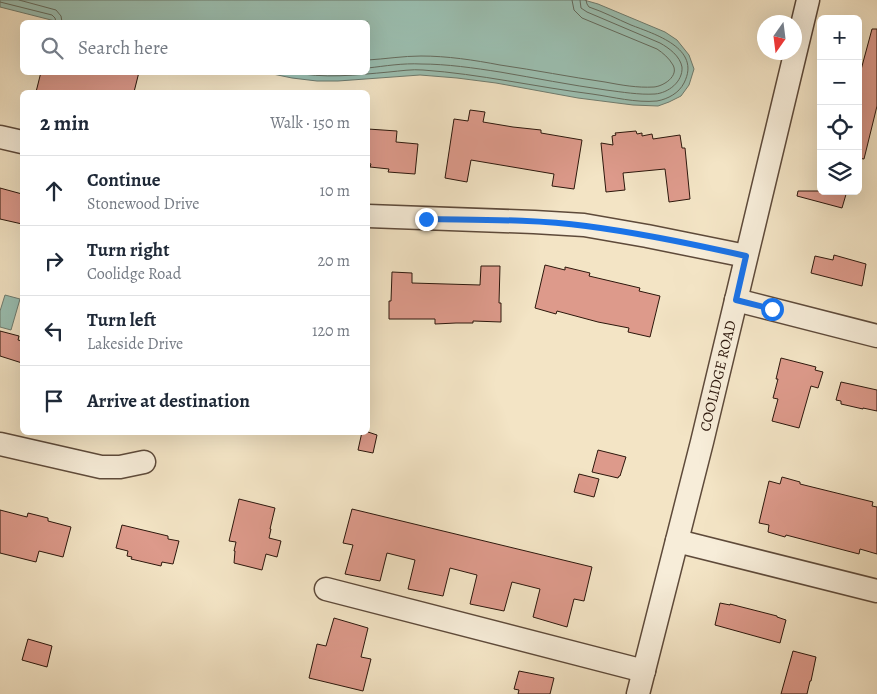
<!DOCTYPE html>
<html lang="en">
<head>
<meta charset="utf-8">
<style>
	:root { --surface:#fff; --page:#f6f6f7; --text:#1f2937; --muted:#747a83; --line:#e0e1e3 }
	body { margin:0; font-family:Alegreya,serif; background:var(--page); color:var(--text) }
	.controls { position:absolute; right:15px; top:15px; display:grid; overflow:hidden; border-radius:8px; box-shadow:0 5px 20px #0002 }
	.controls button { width:45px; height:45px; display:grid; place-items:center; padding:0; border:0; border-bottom:1px solid var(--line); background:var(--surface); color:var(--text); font:25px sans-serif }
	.compass { position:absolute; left:757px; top:15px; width:45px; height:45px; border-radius:50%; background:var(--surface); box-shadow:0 5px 20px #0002; rotate:194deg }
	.stop { position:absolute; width:15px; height:15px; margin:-11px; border:4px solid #1a73e8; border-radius:50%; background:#fff }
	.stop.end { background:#1a73e8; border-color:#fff; box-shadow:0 1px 5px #0008 }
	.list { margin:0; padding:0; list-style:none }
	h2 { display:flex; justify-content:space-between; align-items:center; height:65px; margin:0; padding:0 20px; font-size:21px }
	h2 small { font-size:16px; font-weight:400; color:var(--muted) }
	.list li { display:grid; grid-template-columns:32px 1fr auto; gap:15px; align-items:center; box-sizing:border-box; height:70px; padding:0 20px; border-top:1px solid var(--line) }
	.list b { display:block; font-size:19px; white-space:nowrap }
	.list p { margin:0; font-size:16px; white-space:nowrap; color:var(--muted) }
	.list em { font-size:16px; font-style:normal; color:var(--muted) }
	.icon { flex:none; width:28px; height:28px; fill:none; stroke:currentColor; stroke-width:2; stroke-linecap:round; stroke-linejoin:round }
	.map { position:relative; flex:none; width:877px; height:694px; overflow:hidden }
	.search { position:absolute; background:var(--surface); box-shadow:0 5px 20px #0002; left:20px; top:20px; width:350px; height:55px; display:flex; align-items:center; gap:12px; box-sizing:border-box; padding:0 18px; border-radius:8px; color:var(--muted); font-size:19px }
	.panel { position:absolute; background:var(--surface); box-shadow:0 5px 20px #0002; left:20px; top:90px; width:350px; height:345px; border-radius:8px }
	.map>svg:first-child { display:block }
	.water { fill:#9bbfb1; stroke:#6f7c6f }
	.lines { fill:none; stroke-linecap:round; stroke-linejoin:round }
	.shore { stroke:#646b5e; stroke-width:1 }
	.building { fill:#dd9a8b; stroke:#2c170c }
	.minor-casing { stroke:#5e4a3a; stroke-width:25 }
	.minor { stroke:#f7edd9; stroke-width:22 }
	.route { stroke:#1a73e8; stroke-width:6 }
	.labels { text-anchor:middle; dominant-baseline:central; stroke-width:4.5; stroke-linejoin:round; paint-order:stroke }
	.street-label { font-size:15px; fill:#2c170c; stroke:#f7edd9 }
</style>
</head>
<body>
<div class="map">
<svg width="877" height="694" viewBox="0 0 877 694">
	<rect width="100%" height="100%" fill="#f3e4c5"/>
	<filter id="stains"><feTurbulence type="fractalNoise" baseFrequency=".004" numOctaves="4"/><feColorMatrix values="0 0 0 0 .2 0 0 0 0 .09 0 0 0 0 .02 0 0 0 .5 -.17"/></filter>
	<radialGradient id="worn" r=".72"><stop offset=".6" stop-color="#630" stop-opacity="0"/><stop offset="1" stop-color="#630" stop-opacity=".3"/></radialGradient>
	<!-- water -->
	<path class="water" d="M0 0H584L598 4 665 32 677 40 689 55 694 69 689 85 681 96 669 102 658 106 633 105 578 98 496 83 457 78 420 75 338 81H317L292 78 268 73 368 72V22H59L0 7Z
		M5 295 20 299 11 330 0 327V311Z"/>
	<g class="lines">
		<!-- shore -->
		<path class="shore" d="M19 0 56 10 61 16 62 22
			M0 2 52 15 55 18 56 22
			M368 60C385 59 403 56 421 56 447 56 474 60 500 65 535 70 570 77 605 82 621 85 637 88 654 87 664 86 679 76 673 65 669 58 663 53 657 49L582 18 574 10 572 0
			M368 68C385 66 403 63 421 64 447 64 474 68 500 72 535 78 570 85 606 90 622 92 639 95 655 94 668 93 683 82 682 67 680 56 669 48 660 43L587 12 581 8 580 0
			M291 72C324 79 356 75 389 72 400 71 412 69 423 70 480 74 536 87 592 94 613 97 636 103 657 101 668 99 679 93 684 83 702 48 654 34 631 25 617 19 604 12 589 7L587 4 586 0"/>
	</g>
	<!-- building -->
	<path class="building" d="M872 29H877V106L864 159 858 158V81Z
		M41 72H139L134 92H36Z
		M470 110 485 112 483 122 513 127 541 130V133L582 140 574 189 552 186 554 174 471 160 467 182 445 178 454 119 468 121Z
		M368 129 397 131 396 142 418 144 415 174 388 172 389 169 370 167 371 164 368 163Z
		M636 131 637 134 642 133V136L652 134 653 139 680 135 682 148H685L690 199 669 202 665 169 623 173 625 190 606 192 601 143 613 145 612 136 616 135 615 133Z
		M0 188 22 194V224L0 219Z
		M798 191H847L842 208 797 196Z
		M834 255 866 264 862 286 811 273 815 256 833 260Z
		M545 265 565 270V267L590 273 589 276 640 288 639 291 660 296 650 337 628 332 629 328 598 322 557 311 556 314 535 308Z
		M481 266H500L499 303H501V322L473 321V323H456L435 324V319H389V301H391L392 272 412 273V283L480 285Z
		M0 331 19 336 18 340 22 341V363L0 356Z
		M781 358 816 367 815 370 823 372 818 388 811 386 799 428 772 421 778 399 773 398 778 379H776Z
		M841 382 877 390V411L863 408V409L841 404V401L836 400Z
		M362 432H368L377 435 373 453 358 450Z
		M598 450 626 457 620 476H619L618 478 592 472Z
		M579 474 599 479 594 497 574 492Z
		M782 477 800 482V484L873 502 872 506 877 507V554L860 549 859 554 786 535 785 537 768 532 769 525 759 523 769 481 780 484Z
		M239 499 275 508 270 529H271L269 538 281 541 277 557 266 554 262 570 234 563 235 551H234L236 542 229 541Z
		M352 509 592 567 584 601 574 599 567 627 533 617 540 589 512 582 504 611 470 604 477 575 450 568 443 596 408 589 415 560 387 553 380 581 345 574 353 545 343 543Z
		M0 510 27 517 28 513 48 518V521L71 527 63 557 39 551 36 562 0 553Z
		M122 525 168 536V539L179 541 173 564 162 562 161 566 131 559 132 557 127 556 128 551 116 548Z
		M720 603 730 605V604L777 616V617L786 620 780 643 715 625Z
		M334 618 368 628 361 657 371 659 363 691 309 678 317 644 326 646Z
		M28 639 52 646 47 667 22 660Z
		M793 651 816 657 811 681H810L807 694H781Z
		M519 671 554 678 550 694H518L519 690 514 689Z"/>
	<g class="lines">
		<!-- minor casing -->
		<g class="minor-casing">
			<g id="minor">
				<path d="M0 137 22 142"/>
				<path d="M368 216 534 222 584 225 647 236 746 256"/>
				<path d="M736 300 877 336"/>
				<path d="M0 444 101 467H120L144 462"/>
				<path d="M677 541 877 591"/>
				<path d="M326 589 644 671"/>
				<path id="s1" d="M638 694 702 442 808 0"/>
			</g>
		</g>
		<!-- minor -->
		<use href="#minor" class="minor"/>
	</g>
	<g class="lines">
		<!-- route -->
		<path class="route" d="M426 219C479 220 533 219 586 226 640 233 693 244 746 256L736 300 772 309"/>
	</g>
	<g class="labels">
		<!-- street labels -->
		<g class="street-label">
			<text stroke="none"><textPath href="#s1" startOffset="328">COOLIDGE ROAD</textPath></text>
		</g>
	</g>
	<rect width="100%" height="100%" filter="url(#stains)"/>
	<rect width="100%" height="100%" fill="url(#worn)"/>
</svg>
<div class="controls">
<button>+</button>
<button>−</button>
<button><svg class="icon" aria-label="locate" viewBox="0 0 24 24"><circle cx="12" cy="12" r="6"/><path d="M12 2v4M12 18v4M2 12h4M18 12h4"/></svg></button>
<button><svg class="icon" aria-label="layers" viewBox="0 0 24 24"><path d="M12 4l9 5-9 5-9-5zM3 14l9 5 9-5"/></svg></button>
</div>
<svg class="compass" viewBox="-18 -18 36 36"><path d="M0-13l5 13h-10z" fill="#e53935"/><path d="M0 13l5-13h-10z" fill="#747a83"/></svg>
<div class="stop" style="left:772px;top:309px"></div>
<div class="stop end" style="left:426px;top:219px"></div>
<div class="search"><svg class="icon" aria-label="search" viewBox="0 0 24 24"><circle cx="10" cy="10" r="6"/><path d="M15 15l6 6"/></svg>Search here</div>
<section class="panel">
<h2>2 min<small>Walk · 150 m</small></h2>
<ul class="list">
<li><svg class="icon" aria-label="ahead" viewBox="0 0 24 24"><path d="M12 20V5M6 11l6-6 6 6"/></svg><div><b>Continue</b><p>Stonewood Drive</p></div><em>10 m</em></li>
<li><svg class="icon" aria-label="right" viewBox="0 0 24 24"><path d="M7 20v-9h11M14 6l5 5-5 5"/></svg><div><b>Turn right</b><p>Coolidge Road</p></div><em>20 m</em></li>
<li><svg class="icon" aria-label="left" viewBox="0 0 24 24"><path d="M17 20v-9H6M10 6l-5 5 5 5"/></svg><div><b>Turn left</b><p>Lakeside Drive</p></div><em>120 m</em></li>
<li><svg class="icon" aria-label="arrive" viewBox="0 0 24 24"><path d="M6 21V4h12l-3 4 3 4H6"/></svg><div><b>Arrive at destination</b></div></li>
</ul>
</section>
</div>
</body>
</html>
